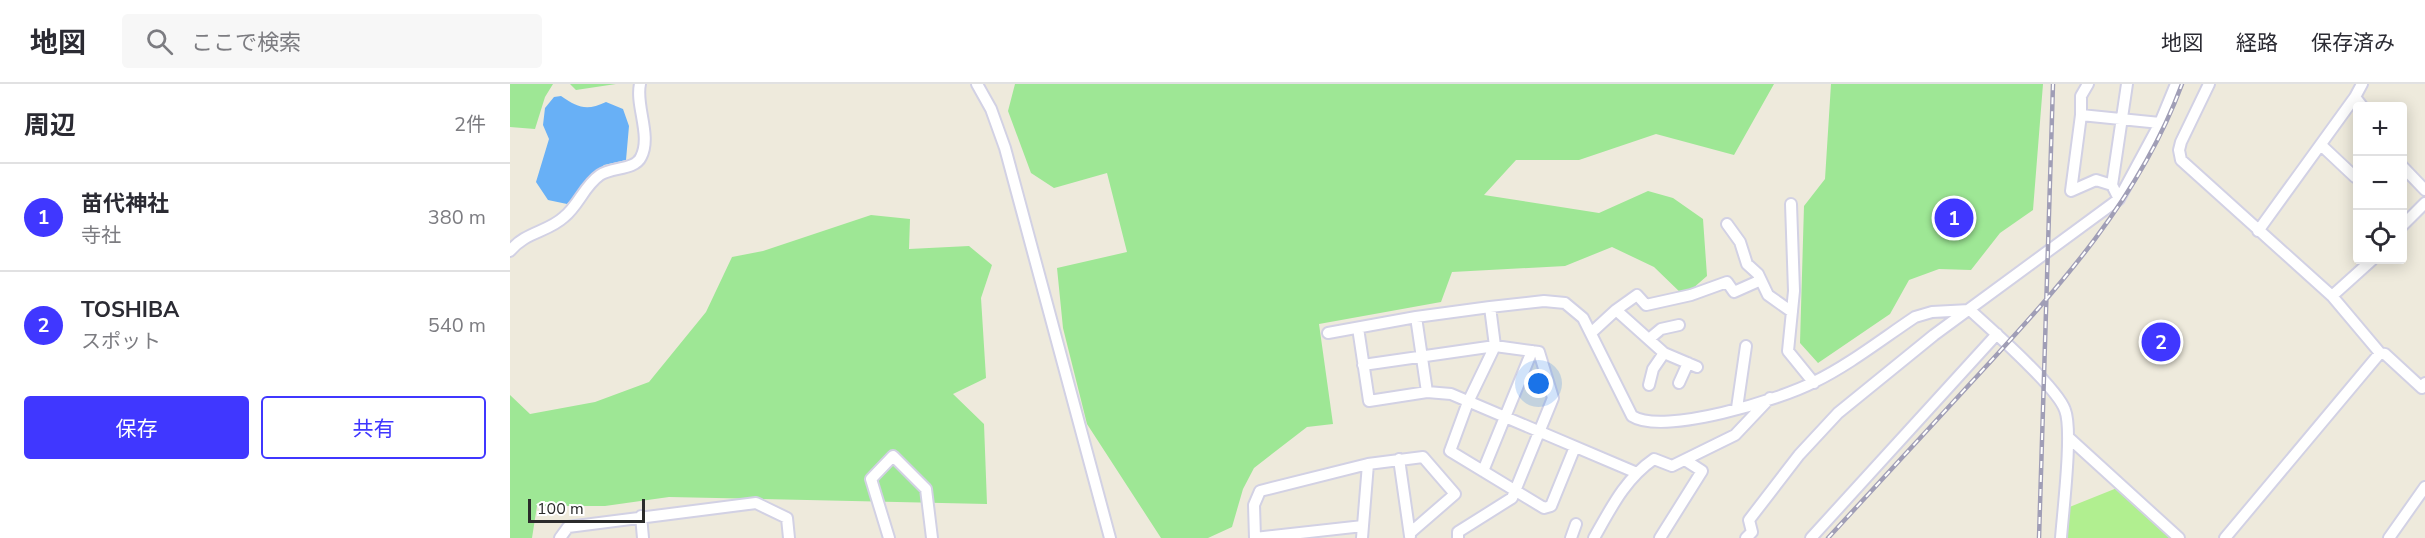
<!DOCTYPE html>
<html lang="ja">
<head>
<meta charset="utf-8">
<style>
	:root { --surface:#fff; --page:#f7f7f7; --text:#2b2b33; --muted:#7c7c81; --line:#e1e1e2; --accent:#4037ff }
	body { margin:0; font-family:"Nunito Sans","Noto Sans JP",sans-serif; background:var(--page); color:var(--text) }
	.controls { position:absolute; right:18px; top:18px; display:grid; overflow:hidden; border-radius:6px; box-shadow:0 3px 15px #0003 }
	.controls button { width:54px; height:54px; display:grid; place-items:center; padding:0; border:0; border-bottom:2px solid var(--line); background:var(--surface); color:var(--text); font:30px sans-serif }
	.scale { position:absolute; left:18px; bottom:15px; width:117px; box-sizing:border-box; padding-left:6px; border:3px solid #2b2b2b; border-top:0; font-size:16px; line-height:21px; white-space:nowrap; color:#2b2b2b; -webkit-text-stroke:4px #fff; paint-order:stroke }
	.you { position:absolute; left:1029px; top:300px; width:21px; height:21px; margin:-15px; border:4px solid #fff; border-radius:50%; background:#1a73e8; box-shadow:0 0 0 9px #1a73e833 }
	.badge { display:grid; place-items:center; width:39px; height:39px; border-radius:50%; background:var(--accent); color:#fff; font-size:20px; font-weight:700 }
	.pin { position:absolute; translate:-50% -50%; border:3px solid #fff; box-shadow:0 2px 6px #0006 }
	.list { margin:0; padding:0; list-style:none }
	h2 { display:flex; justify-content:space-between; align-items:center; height:78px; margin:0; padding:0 24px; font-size:26px }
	h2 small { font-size:20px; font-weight:400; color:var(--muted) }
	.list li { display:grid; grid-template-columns:39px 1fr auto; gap:18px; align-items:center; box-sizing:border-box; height:108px; padding:0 24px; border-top:2px solid var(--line) }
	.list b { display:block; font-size:22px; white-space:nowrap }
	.list p { margin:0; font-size:20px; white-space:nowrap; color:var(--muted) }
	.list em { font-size:20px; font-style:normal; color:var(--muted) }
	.actions { display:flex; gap:12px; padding:18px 24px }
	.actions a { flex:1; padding:14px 0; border:2px solid var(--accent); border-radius:6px; text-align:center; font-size:21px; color:var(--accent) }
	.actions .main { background:var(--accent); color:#fff }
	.icon { flex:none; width:33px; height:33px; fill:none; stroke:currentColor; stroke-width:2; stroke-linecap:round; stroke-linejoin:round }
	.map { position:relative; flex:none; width:1915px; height:454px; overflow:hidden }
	header { display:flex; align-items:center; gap:36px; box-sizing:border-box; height:84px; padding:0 30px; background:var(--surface); border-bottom:2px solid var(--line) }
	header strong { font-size:28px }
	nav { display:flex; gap:33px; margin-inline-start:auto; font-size:21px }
	.search { width:420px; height:54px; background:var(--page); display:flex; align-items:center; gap:15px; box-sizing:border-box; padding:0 21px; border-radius:6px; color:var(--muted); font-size:22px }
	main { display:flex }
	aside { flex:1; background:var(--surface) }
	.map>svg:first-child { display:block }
	.green { fill:#9ee795 }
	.pitch { fill:#b1ef90 }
	.water { fill:#68b0f6 }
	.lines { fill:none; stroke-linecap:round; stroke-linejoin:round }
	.minor-casing { stroke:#d2d1e4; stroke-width:14 }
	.minor { stroke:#fff; stroke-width:10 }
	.rail-casing { stroke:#a09eb6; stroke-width:4.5 }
	.rail { stroke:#fff; stroke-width:2; stroke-dasharray:7; stroke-linecap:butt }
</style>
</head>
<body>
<header>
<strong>地図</strong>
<div class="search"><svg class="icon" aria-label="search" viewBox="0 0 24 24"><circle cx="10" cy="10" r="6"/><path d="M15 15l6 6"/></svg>ここで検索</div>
<nav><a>地図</a><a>経路</a><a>保存済み</a></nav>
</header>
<main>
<aside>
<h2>周辺<small>2件</small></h2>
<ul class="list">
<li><span class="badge">1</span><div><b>苗代神社</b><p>寺社</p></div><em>380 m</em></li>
<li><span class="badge">2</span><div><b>TOSHIBA</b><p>スポット</p></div><em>540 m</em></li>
</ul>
<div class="actions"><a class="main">保存</a><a>共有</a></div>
</aside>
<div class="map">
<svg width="1915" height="454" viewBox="0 0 1915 454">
	<rect width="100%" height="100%" fill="#eeeadc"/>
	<!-- green -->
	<path class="green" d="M0 0H43L35 13 25 45 0 43Z
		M60 0H106L66 6Z
		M505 0H1264L1224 71 1146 50 1069 76H1006L974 111 1089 129 1138 107 1163 114 1193 135 1197 192 1174 212 1144 183 1102 163 1055 182 942 188 931 218 809 240 823 340 797 343 744 384 733 405 722 443 698 454H651L577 340 553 244 547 184 617 168 597 89 544 104 521 89 498 27Z
		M1321 0H1533L1523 126 1490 149 1461 186 1429 185 1399 196 1380 230 1308 279 1290 259 1294 122 1315 95Z
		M361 131 400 135 399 165 459 162 482 181 471 214 476 294 443 310 474 340 477 420 159 413 95 422H27L22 454H0V311L20 330 85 318 139 298 196 228 222 173 253 167Z"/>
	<!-- pitch -->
	<path class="pitch" d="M1607 404 1663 454H1555L1557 424Z"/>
	<!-- water -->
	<path class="water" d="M51 12C68 24 77 27 96 18L113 25 119 42 116 76 94 81 57 120 38 116 26 98 39 55 33 41 35 24 44 13Z"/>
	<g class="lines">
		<!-- minor casing -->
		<g class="minor-casing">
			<path id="minor" d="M467 0 481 25 495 64 600 454
				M1578 0 1571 12V31L1561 107 1586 96 1602 101
				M1699 0 1671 58 1669 66 1671 76 1822 212 1870 269 1715 454
				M1852 22 1845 13 1852 0
				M1571 31 1650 39
				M1811 61 1845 93
				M1892 82 1915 106
				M1609 115 1650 39 1666 0
				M1281 120 1284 207 1278 267 1304 299
				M1217 140 1230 158 1237 180 1248 190 1258 211 1282 228
				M1892 142 1915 119
				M1748 147 1845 13
				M0 167C15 148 38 148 54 133 69 121 74 102 90 91 102 83 125 86 131 73 142 52 125 21 130 0
				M1822 212 1862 176
				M980 223 985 262 958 318 940 367 1034 424 1041 422 1065 363
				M1106 226 1154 269 1187 283
				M906 233 917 308
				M848 244 859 317 917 308 941 310 1127 389
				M818 249 906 233 980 223 1034 217 1055 219 1073 234 1122 332C1153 352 1272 315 1304 298 1339 281 1372 255 1405 233L1422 228 1460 226C1481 245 1547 303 1555 326 1563 346 1553 427 1551 454
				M1081 249 1106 226 1127 211 1136 221 1181 211 1217 198 1224 208 1251 196
				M1139 255 1151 245 1169 241
				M1870 269 1875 270 1912 304 1915 299
				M853 281 985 262 1029 268 1043 314 1005 407 1002 414 948 448V454
				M1169 299 1178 279
				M1139 301 1143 285 1154 269
				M1227 324 1236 262
				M1558 353 1669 454
				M889 375 900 452
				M973 387 1022 267
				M131 432 133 454
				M50 454 58 443 246 419 277 434 279 454
				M379 454 361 395 383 372 416 405 422 454
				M745 454 744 421 750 407 858 380 913 373 945 410 900 449
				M745 454 853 442
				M852 454 858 380
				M1061 454 1066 440
				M1084 454C1101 424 1115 395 1144 375L1162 382 1225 351 1260 314
				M1150 454 1192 387 1175 376
				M1236 454 1242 448 1239 436 1289 371 1328 329 1424 251 1609 115 1602 101 1617 0
				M1301 454 1487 250
				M1879 454 1915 403"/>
		</g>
		<!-- minor -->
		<use href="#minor" class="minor"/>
		<!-- rail casing -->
		<g class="rail-casing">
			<path id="rail" d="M1318 454C1369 399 1419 344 1470 289 1550 202 1630 114 1672 0
				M1529 454 1543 0"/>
		</g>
		<!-- rail -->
		<use href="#rail" class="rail"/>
	</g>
</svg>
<div class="controls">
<button>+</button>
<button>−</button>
<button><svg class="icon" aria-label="locate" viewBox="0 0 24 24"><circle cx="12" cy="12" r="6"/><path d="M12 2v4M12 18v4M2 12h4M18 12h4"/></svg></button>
</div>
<div class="scale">100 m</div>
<div class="you"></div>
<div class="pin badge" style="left:1444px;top:134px">1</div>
<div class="pin badge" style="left:1651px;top:258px">2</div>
</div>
</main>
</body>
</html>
